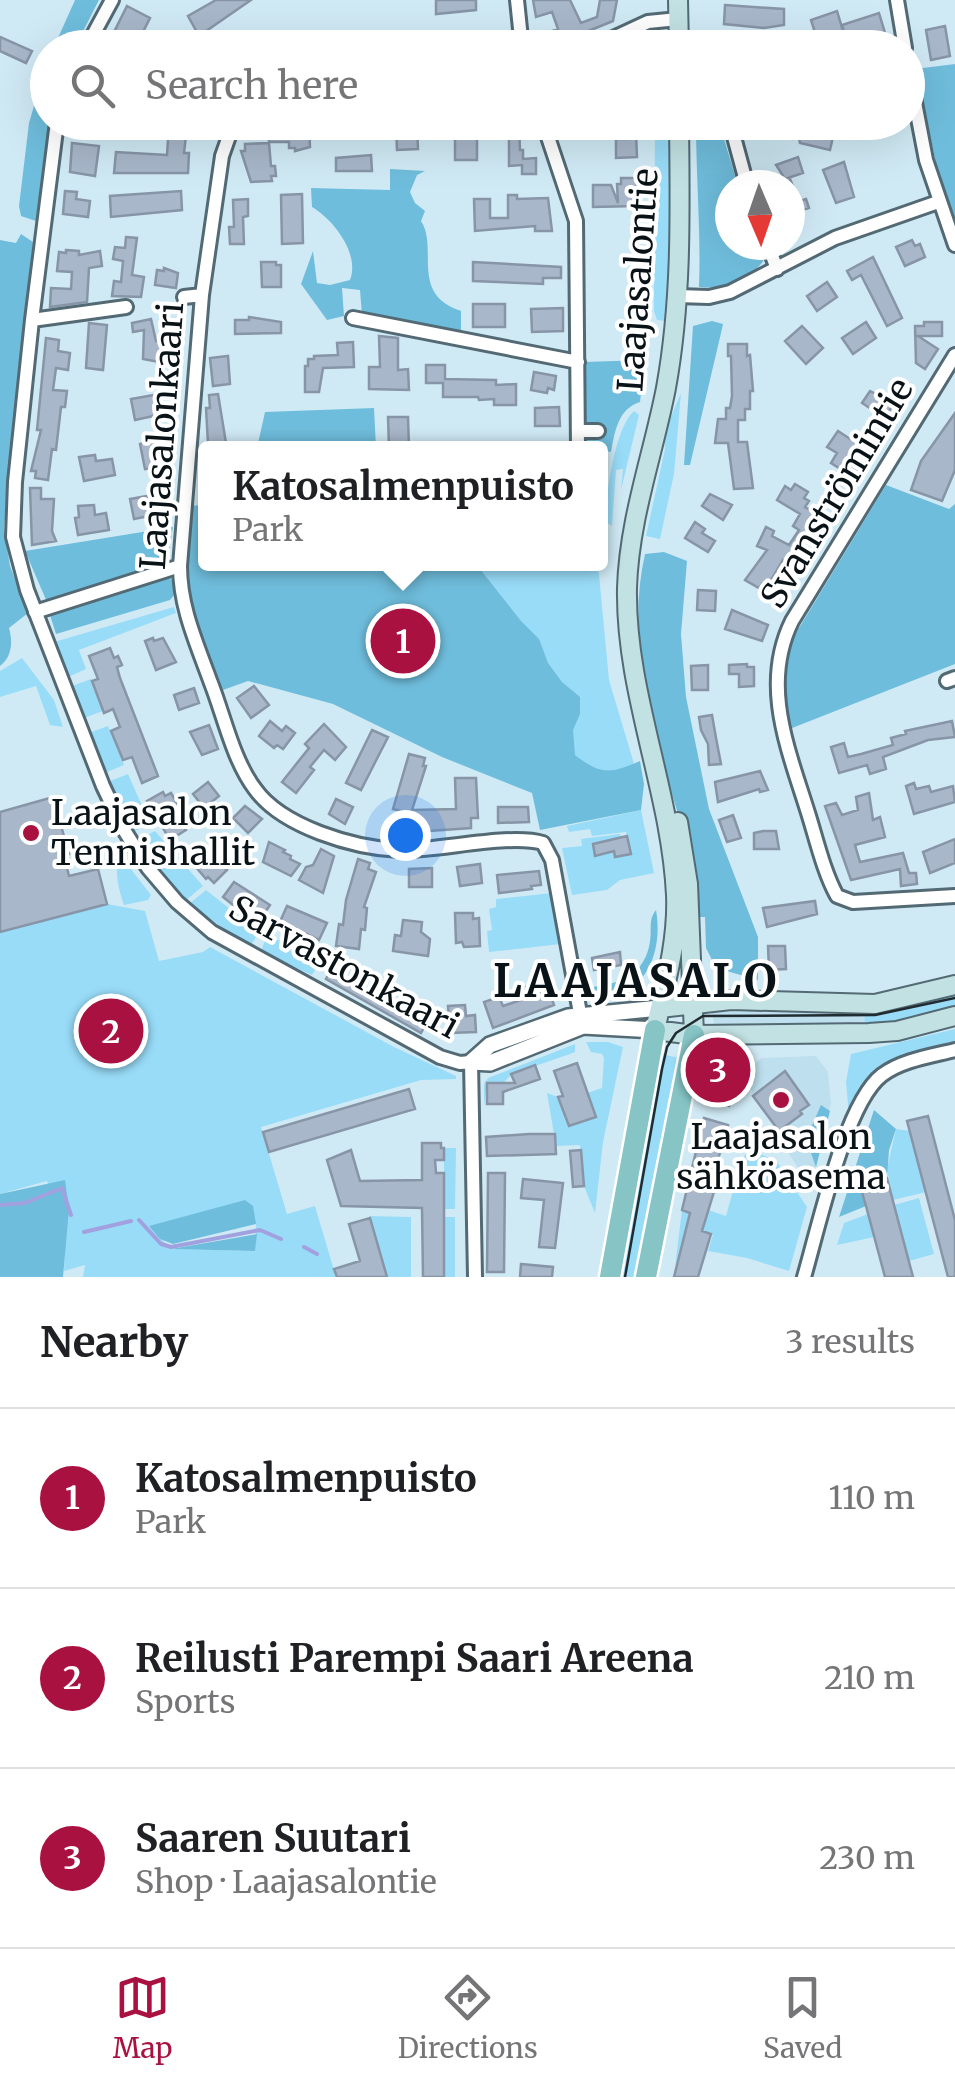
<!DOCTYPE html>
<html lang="en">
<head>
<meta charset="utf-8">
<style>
	:root { --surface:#fff; --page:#f2f2f2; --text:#202124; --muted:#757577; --line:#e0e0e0; --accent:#a91240 }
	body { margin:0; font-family:Merriweather,serif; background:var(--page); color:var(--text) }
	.compass { position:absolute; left:715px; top:170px; width:90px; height:90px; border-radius:50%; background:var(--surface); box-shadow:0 10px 40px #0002; rotate:178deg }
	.you { position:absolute; left:405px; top:835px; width:35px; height:35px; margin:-25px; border:8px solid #fff; border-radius:50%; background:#1a73e8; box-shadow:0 0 0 15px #1a73e833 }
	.badge { display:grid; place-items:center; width:65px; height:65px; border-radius:50%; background:var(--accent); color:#fff; font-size:32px; font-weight:700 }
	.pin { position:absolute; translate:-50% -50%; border:5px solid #fff; box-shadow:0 2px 10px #0006 }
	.popup { position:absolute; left:198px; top:441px; width:410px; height:130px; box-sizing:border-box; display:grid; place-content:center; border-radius:10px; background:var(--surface); filter:drop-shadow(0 2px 8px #0005); font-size:32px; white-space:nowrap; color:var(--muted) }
	.popup b { font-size:38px; color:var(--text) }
	.popup::after { content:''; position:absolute; left:50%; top:100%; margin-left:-20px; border:20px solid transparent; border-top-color:var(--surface) }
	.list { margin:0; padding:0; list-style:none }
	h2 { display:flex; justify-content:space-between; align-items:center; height:130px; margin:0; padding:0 40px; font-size:42px }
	h2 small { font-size:32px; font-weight:400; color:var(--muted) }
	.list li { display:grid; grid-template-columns:65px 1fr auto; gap:30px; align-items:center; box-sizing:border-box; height:180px; padding:0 40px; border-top:2px solid var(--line) }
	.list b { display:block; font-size:38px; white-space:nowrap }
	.list p { margin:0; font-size:32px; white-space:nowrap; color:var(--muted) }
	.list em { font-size:32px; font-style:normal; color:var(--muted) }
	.icon { flex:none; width:55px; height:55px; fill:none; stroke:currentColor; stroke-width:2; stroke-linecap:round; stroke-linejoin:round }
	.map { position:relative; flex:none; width:955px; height:1277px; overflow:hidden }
	.search { position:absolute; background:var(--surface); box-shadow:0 10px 40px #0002; left:30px; right:30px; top:30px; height:110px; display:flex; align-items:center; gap:25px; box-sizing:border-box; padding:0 35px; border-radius:55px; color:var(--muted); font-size:38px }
	.sheet { height:670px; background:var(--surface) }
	nav { display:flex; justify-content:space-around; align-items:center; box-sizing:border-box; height:140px; border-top:2px solid var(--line); background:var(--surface); font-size:28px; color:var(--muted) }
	nav a { display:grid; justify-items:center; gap:5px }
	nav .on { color:var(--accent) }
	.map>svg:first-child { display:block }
	.built { fill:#bddfee }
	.green { fill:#99dcf8; fill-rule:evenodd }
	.forest { fill:#6fbddc }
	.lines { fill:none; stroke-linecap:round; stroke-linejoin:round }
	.stream { stroke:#a1a1df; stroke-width:4 }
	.building { fill:#a8b7ca; stroke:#8795a7; stroke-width:2.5 }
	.minor-casing { stroke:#536a74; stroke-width:18 }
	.tertiary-casing { stroke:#536a74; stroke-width:20 }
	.secondary-casing { stroke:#536a74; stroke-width:22 }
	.primary-casing { stroke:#fff; stroke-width:25 }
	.minor { stroke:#fff; stroke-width:12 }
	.tertiary { stroke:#fff; stroke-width:15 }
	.secondary { stroke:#c2e1e2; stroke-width:18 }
	.primary { stroke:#86c4c5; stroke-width:20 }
	.tram { stroke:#212c31; stroke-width:2.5 }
	.poi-dot { fill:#a91240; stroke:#fff; stroke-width:4 }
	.labels { text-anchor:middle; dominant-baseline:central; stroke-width:8; stroke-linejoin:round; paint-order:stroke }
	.street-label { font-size:35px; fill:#091216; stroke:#fff }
	.poi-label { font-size:35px; fill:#091216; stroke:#fff; text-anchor:start }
	.district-label { font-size:45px; font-weight:bold; letter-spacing:2.5px; fill:#091216; stroke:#fff }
</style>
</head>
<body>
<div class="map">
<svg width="955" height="1277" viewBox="0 0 955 1277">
	<rect width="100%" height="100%" fill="#d0eaf5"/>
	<!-- built -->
	<path class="built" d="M712 1011 865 1013 864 1025H714Z
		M816 1056 828 1072 831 1103 816 1167 804 1176 774 1132 777 1128 753 1096 751 1088 754 1085 749 1078 752 1075 747 1068 762 1058Z"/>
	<!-- green -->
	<path class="green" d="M655 123H672V245L666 321 657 320 654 311Z
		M681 393 674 474 660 539 646 536 665 449 664 433Z
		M634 411 639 415 621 490 623 469 616 470 612 526 604 521C607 494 614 429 634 411Z
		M205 505V564H598L609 680 641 787 533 792 333 700 245 676 219 690 187 605 184 576 188 506Z
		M174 607 176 613 79 650 86 669 68 677 54 642Z
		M22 658 54 700 63 727 50 725 36 686 0 697V671Z
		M91 679 103 711 84 718 72 686Z
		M108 726 124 765 107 772 91 732Z
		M128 774 150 824 133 832 110 781Z
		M53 797 69 854 64 856 69 875 98 869 107 904 145 911 159 961 203 952 210 947 394 1047 456 1076V1079L421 1080 261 1127 287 1214 315 1206 336 1277H83L85 1265 64 1271 65 1246 47 1181 0 1194V812ZM256 1224 255 1251 171 1249 149 1226Z
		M641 810 654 873 620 880 607 890 572 895 562 848 582 846 581 839 620 834 621 837 593 844 595 855 614 851 616 857 631 853 626 832 592 836 590 829 569 832 567 826Z
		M155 831 203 886 185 901 137 840Z
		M123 859 151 895 148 900 124 905C119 890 115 877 118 860Z
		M206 890 259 932 250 947 189 904Z
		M552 893 561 944 489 952 487 931 492 930 489 909 496 907V899Z
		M266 937 326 952 312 975 261 952Z
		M955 988V1013L864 1030 865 1008Z
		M955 1029V1045L880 1067 866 1081 852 1116 849 1115 846 1082 851 1054Z
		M586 1042H608L623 1047 603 1142 595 1213 584 1186 580 1145 556 1146 547 1093 558 1097 569 1126 595 1117 587 1093 602 1088 604 1058 602 1054 591 1052Z
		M575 1044V1052L570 1054 512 1074 503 1083 487 1084 484 1106V1084L488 1078Z
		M660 1054 680 1058 664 1133 640 1277H617Z
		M896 1129 910 1131 926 1192 893 1200 887 1169Z
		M444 1148H456L455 1209H444Z
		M749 1148 777 1162 807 1207 789 1271 747 1258 708 1251 713 1235 687 1226 675 1267 682 1210 705 1217 708 1210 726 1216 741 1162Z
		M919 1198 934 1254 909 1261 894 1205Z
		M868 1214 874 1237 837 1245 844 1223Z
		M369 1216 411 1217V1277H387Z
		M444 1217H455V1277H444Z"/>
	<!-- forest -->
	<path class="forest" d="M75 0H99L75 47H54Z
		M47 61 50 123 36 221 21 216 19 206 29 123Z
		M955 64V221L949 222 915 69Z
		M696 123H719L738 185H730V245H760L765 258C753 279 722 290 699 287 701 232 696 178 696 123Z
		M390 169 425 171 417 175 410 192 415 203 425 211 421 221C439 248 409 294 461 311V334L362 315 360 290 342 288 344 316 327 320 301 284 313 251 317 283 330 285 350 280C360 254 334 220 312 207L311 188 390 190Z
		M21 234 33 242 4 528 10 566 28 613 9 628C13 642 12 657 0 666V240L16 243Z
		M712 321 723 324 721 333 690 465H684L693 326Z
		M645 360 640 402C618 409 615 431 611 452L585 448 584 435 588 426 582 419 584 362Z
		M374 408 376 448H257L265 412Z
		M886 485 949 509 955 504V664L787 730 783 673 788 646Z
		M205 505V564H476L521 621 539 639 548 663 562 682 580 697V714L573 730 575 755C601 775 610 774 640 761L644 784 641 810 540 830 532 793 442 757 333 704 248 681 223 690 192 607 186 566 191 506Z
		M173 527 167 564 47 602 25 551Z
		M664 552 687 561 681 634 686 697 709 809 758 937V980L716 968 706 948 705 917H700L694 889V868C666 767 621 659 645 554Z
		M167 576 173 581 175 594 170 600 56 634 49 612Z
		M656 910C662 943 652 985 616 994 607 997 602 997 594 992L590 987C619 985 646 974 650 941 652 929 648 920 656 910Z
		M821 1105 830 1111 816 1167 806 1139Z
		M874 1110 896 1129 889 1150 887 1178 861 1185 866 1206 839 1217Z
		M65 1180 69 1209 63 1277H0V1194Z
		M245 1200 253 1206 256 1224 173 1244 160 1239 149 1226Z
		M257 1234 255 1251 171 1249Z"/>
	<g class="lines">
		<!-- stream -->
		<path class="stream" d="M0 1205 25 1203 62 1188 71 1215
			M139 1220 161 1244 171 1247 260 1230 281 1239
			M84 1232 131 1221
			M304 1247 317 1254"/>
	</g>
	<!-- building -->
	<path class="building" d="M216 0H251L199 36 188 16Z
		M436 0H476V10L436 14Z
		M533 0H570L581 23 597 17 600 0H617L613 21 549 47 544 34 558 29 552 12 536 17Z
		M725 5 784 9V25L764 28 724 24Z
		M127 6 150 18 140 38 144 40 140 48H106Z
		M837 11 843 31 817 39 811 20Z
		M879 13 885 33 848 45 842 25Z
		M945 26 950 56 931 60 926 30Z
		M0 37 32 51 26 63 0 51Z
		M269 122 301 123 302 127H309L310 147 295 151V148H289V142H269Z
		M505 122H519L520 150H523V159L536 158V174H522V165L509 166V132H505Z
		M169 124 187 127 184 153H189L188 173H114L116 152 167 155Z
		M396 125H417L418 149 397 150Z
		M805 126 834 132 830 150 800 143 798 134Z
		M636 133 637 157 616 158V139H627V134Z
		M455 135H477V160H455Z
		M72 143 99 146 95 176 70 172Z
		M269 143 271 166H275L276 176H271L272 181 251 182 241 151H245V144Z
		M371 155 372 171H336V158Z
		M798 157 803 173 785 179 776 165Z
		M844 162 854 197 836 203 823 170Z
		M621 178H637V206L593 207V185H611L618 203 617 184H621Z
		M790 179 799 201 806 199 809 208 790 214Z
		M65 191 77 192 76 199 90 201 88 217 63 214Z
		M181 191 182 210 111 217 110 196Z
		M302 194 303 243 282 244 281 195Z
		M508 195H517V199L548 198 552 231H535V226L475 231 474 199H490V218H508Z
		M248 199V216L243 217 244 244H230L229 227H234L233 200Z
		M126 237 137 238 132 275 144 277 141 297 112 296 114 281 121 282 123 261 113 259 115 247 125 248Z
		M912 240 915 246 920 244 925 257 905 266 896 247Z
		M66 250 79 251V255L100 251 102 266 89 268 87 302 50 307 51 288 71 289 72 272 57 271 59 252 66 253Z
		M873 257 902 318 887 326 861 275 852 280 847 271Z
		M261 262H276V265H281V287H262Z
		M473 262 561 267V278H543V284L473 281Z
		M164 268 178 273 176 288 155 285 157 270 164 271Z
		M827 282 837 297 817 311 807 296Z
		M473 304H505V327H473Z
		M563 308V331L532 332 531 309Z
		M249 317 281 322V333L235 334V320H249Z
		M151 319 156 341 167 342V360L159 359V362L143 359 144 330 133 332 132 323Z
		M866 322 876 338 853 354 842 338Z
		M924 322H942V336H918L938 349 925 369 916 363 915 326H924Z
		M89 323 107 325 103 370 86 368Z
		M802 326 823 348 806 364 785 341Z
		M379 336 398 338V370L408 369 409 390 369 389V367H380Z
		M46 338 59 340 58 351 70 353 68 370 56 368 53 390 67 391 65 407H61L56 450 52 449 48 480 35 478 36 471H31L41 430H37Z
		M353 342 354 367 323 368 319 392H305V366H308V359H314V356L338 355 337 343Z
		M728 344H747V356L750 355 753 391H750V409H745V420H738V442H747L753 488 734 489 728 443H715L718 419H726V408H730L732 396 731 356H728Z
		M228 356 230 384 213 386 210 358Z
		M426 365H445V379L496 380V385L516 384V405H494V399L479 400 478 397H443V383H426Z
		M534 372 556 376 554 390 548 388 547 393 531 390Z
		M870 391 894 403 885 418 862 403Z
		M218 394 226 443 208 444 206 408H210L209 395Z
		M154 395 158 415 135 420 131 399Z
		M559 407 560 426H535V408Z
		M955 413V470L942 501 911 490 921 461Z
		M388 417H408L409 448H389Z
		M838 431 861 446 852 459 863 466 855 478 831 463 837 453 827 447Z
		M164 434 168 451 157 453 160 467 145 469 140 444 155 441 154 436Z
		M95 455 96 461 112 459 115 475 84 481 79 457Z
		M795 484 808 492 804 498 809 501 805 507 823 518 819 524 825 528 817 541 806 534 790 564 783 560 767 587 762 584 759 588 745 580 767 550 757 546 766 527 774 531 772 536 789 545 799 530 793 526 800 514 777 500 785 486 791 490Z
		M30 488H41V499H54L52 531 56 541 32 545Z
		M710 494 732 505 723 520 702 506Z
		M147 496 154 515 134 519 130 499Z
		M94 505 95 515 106 513 109 530 78 535 75 518 79 517 78 506Z
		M695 522 705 529 702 533 715 541 708 552 685 538Z
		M698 590 716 591 715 611 697 610Z
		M732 610 768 625 762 641 725 629Z
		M153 638 154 641 163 638 176 662 156 670 145 641Z
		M110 648 114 658 118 656 122 665 117 667 120 678 158 776 142 783 132 757 123 760 111 731 120 727 113 709 104 713 92 681 98 679 89 656Z
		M747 664V667H754V686L739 687V674H729V665Z
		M708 665V690H692L691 666Z
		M254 686 269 705 251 718 237 698Z
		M194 688 199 703 179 710 174 695Z
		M712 715 716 738 721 764 709 765 708 744 701 730 699 717Z
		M270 721 282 731 286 726 295 733 283 749 277 745 274 748 259 736Z
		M952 721 955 737 928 740 883 757 886 769 870 774 867 765 839 773 831 747 844 743 848 757 861 754 893 745 891 738 906 734 905 731Z
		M324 724 346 747 335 760 324 750 310 767 314 770 296 793 282 782 309 748 305 744Z
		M209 725 218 749 202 755 190 732Z
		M372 730 388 737 361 790 346 783Z
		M409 754 425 758 423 766H426L412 810 456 809 455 778H476L478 818H471V828L401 833V811L393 809Z
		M760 771 768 790 760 792 759 789 718 802 715 782Z
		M208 782 219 796 204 808 193 794Z
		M914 783 916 789 929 786 931 792 953 786 955 802 914 814 906 786Z
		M163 792 165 796 171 793 189 823 183 826 186 830 170 840 147 801Z
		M869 793 873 820 880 817 885 837 855 845 860 862 903 853 909 873H916L917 884 901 886 900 869 851 880 825 806 836 803 842 815 858 810 856 797Z
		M53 797 69 854 64 855 69 876 98 869 107 904 0 932V812Z
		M336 799 353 807 345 824 329 814Z
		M245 806 262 819 248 833 233 818Z
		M498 807H528L529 822 498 823Z
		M733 815 741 838 727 842 719 820Z
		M763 831H776L779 849H754V833Z
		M627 836 631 854 615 857 614 851 595 856 593 844Z
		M955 839V863L930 873 923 852Z
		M269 842 285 850 283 852 291 856 290 859 300 864 291 876 263 862Z
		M202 846 227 870 214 883 208 877 206 879 189 859Z
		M321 849 334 856 323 893 299 880 306 867 313 865Z
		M358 859 370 863 368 869 376 872 364 907 367 908 365 930 361 929 359 949 336 946 339 924 343 925 346 900Z
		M480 864 482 883 460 886 457 867Z
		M432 868V887H409V869Z
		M539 871 541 885 531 886 532 889 499 893 497 875Z
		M234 882 270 905 257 924 223 897Z
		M815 901 817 914 767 927 763 908Z
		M287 906 327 923 319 940 290 926 288 929 279 924Z
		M455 913H473V919L479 918 480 946 464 947 462 942 456 943Z
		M403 920 422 922 421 932 430 939 428 956 393 951 395 935 401 936Z
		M768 946H785L786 969 769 970Z
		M620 952 621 965 594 970 592 958Z
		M331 970 370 990 377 977 392 986 387 995 406 1005 411 996 426 1005 421 1014 429 1018 421 1033 326 979Z
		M536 983 540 993 549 990 554 1005 493 1028 484 1002 499 997 503 1006 524 999 520 989Z
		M465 1005 466 1016 475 1015 476 1032 450 1033 448 1006Z
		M577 1063 596 1117 569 1126 558 1097 563 1096 554 1071Z
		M725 1063 740 1067 729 1106 708 1099 715 1065Z
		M535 1065 540 1079 503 1092V1104H487V1083H515L511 1074Z
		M785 1071 809 1105 800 1111 802 1114 779 1131 753 1096Z
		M409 1089 415 1109 269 1152 263 1132Z
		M928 1116 955 1220V1277H948L907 1121Z
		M704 1118 728 1125 712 1180 717 1182 702 1231 711 1234 698 1277H674L690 1213 682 1210Z
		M529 1134H555L556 1154 487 1156 486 1137Z
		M422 1143H441V1148H444V1160H435L436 1173H444V1277H423L422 1208 341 1206 327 1160 351 1150 360 1181 422 1180Z
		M581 1150 584 1186 573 1187 570 1151Z
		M488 1173H505L504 1272H487Z
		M887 1178 894 1205 913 1277H885L866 1206 860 1185Z
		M523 1179 563 1183 555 1248 539 1247 544 1200 521 1198Z
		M370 1218 387 1277H337L334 1269 360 1261 349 1224Z
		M521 1264 553 1267 552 1277H520Z"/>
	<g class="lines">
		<!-- minor casing -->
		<g class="minor-casing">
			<path id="minor" d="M517 0 522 48
				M897 0 905 48
				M86 48 112 0
				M592 48 648 22 678 19
				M908 66 926 160 955 245
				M57 122 32 320 15 482 13 537 27 590 103 786 124 830 148 868 177 902 212 932 440 1057 460 1063 471 1062 475 1277
				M234 122 222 156 202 295 180 566C180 608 197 644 211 683 224 716 233 760 255 789 282 827 354 848 399 850 439 851 510 833 543 843L552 860 582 1024
				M543 122 576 221 578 448
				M734 137 747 185
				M768 245 777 269
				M677 296 709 297 730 292 835 238 938 202
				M184 297 202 295
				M353 318 578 362
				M32 320 126 307
				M955 355 792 621C760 686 789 751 809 816 817 842 824 872 837 896L853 902 955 896
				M579 431H598
				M35 612 180 566
				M947 681 955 678
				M804 1277C818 1230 845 1103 882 1075 902 1060 931 1056 955 1050"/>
		</g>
		<!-- tertiary casing -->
		<g class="tertiary-casing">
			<path id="tertiary" d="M471 1062 490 1045 568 1017 660 1008
				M471 1062 490 1063 583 1026 655 1030"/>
		</g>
		<!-- secondary casing -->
		<g class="secondary-casing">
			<path id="secondary" d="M678 0 679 48
				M679 122C680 211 682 300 666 388 653 455 629 519 627 588 625 692 671 791 676 895 678 941 665 986 655 1030L694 1035 869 1033 897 1031 955 1016
				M678 822 688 884 694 1035
				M660 1008 731 1000 875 1004 955 985"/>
		</g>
		<!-- primary casing -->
		<g class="primary-casing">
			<path id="primary" d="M610 1277 655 1030
				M646 1277 694 1035"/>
		</g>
		<!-- minor -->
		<use href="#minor" class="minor"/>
		<!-- tertiary -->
		<use href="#tertiary" class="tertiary"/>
		<!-- secondary -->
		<use href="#secondary" class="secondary"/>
		<!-- primary -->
		<use href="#primary" class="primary"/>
		<!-- tram -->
		<path class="tram" d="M625 1277 662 1069 667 1047 676 1033 703 1016 875 1015 955 998"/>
	</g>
	<!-- markers -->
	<g class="poi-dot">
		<circle cx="31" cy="833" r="10"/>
		<circle cx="781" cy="1100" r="10"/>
	</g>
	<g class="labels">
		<!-- street labels -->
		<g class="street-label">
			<text transform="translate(638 280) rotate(-86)">Laajasalontie</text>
			<text transform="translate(162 436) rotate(-86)">Laajasalonkaari</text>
			<text transform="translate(837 493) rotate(-59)">Svanströmintie</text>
			<text transform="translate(344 967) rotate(29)">Sarvastonkaari</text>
		</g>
		<!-- poi labels -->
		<g class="poi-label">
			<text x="51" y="813">Laajasalon<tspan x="51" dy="40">Tennishallit</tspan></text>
			<text x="781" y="1137" text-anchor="middle">Laajasalon<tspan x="781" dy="40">sähköasema</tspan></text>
		</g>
		<!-- district labels -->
		<g class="district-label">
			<text x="636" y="981">LAAJASALO</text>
		</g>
	</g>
</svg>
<svg class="compass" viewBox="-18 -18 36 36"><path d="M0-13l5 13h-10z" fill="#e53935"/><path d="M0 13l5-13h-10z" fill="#757577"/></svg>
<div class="you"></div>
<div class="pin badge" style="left:403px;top:641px">1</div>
<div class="popup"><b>Katosalmenpuisto</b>Park</div>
<div class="pin badge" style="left:111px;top:1031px">2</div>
<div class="pin badge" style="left:718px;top:1070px">3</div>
<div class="search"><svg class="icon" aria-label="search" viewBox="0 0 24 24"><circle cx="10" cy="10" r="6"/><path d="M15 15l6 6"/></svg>Search here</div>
</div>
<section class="sheet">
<h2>Nearby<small>3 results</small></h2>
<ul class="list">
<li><span class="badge">1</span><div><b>Katosalmenpuisto</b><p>Park</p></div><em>110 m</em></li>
<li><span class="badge">2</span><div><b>Reilusti Parempi Saari Areena</b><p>Sports</p></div><em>210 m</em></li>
<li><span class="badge">3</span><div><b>Saaren Suutari</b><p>Shop · Laajasalontie</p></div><em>230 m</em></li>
</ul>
</section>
<nav>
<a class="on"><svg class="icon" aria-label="map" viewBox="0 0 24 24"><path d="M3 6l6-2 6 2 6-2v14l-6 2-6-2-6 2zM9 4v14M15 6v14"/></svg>Map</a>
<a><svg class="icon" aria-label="directions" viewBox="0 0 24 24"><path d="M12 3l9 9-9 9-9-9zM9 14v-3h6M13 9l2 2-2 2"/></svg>Directions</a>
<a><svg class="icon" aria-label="saved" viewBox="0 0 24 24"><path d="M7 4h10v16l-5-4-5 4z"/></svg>Saved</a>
</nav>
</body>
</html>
